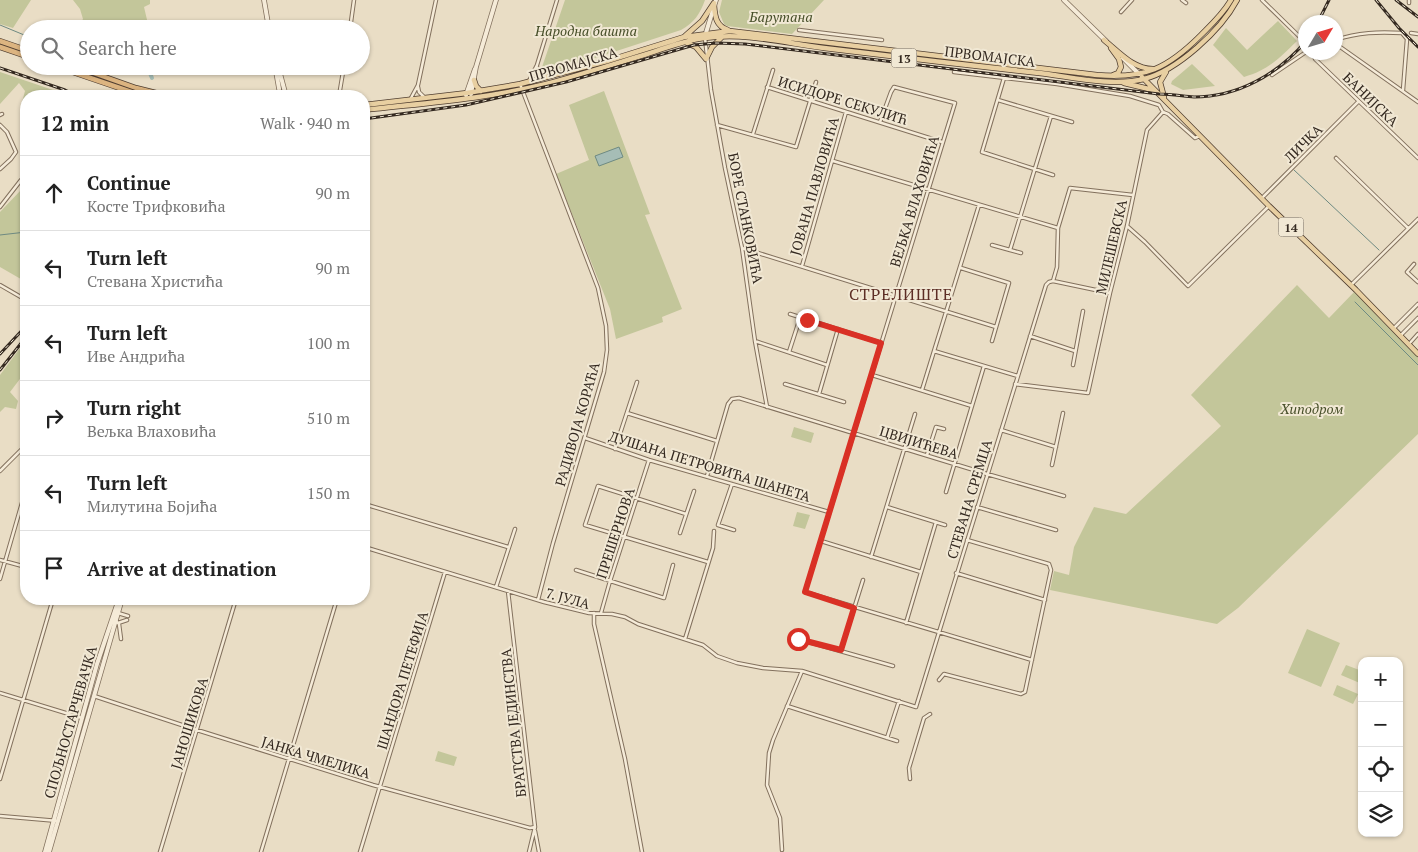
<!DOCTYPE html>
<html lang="en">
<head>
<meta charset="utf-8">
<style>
	:root { --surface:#fff; --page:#f6f6f6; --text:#222; --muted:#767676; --line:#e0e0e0 }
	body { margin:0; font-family:"PT Serif",serif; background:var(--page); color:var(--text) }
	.controls { position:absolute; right:15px; bottom:15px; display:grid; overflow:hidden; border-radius:10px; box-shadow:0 1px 4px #0004 }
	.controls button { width:45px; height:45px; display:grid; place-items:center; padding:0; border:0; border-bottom:1px solid var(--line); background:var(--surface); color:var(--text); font:25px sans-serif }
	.compass { position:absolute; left:1298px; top:15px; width:45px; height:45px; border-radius:50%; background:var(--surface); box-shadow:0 1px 4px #0004; rotate:52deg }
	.stop { position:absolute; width:15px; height:15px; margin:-11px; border:4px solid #d93025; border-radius:50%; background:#fff }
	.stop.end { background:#d93025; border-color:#fff; box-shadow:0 1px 5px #0008 }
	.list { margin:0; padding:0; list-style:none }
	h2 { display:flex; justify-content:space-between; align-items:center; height:65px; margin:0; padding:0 20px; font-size:21px }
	h2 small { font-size:16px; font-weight:400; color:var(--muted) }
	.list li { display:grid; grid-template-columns:32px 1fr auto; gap:15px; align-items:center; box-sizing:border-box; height:75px; padding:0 20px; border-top:1px solid var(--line) }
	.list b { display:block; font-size:19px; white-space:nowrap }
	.list p { margin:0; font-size:16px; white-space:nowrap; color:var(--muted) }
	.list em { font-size:16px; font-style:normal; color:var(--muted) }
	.icon { flex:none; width:28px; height:28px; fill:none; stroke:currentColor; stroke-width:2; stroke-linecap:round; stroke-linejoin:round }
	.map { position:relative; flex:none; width:1418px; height:852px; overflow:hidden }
	.search { position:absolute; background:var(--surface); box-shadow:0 1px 4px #0004; left:20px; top:20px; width:350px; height:55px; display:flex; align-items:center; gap:12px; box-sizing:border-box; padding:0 18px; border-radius:28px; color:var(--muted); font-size:19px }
	.panel { position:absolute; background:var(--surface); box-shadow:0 1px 4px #0004; left:20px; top:90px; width:350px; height:515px; border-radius:20px }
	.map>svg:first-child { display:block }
	.green { fill:#c3c69a }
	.water { fill:#a6bdb6; stroke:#6e8a82 }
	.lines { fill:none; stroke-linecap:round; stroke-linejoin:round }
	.stream { stroke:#6e8a82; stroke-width:1 }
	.canal { stroke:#a6bdb6; stroke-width:4 }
	.minor-casing { stroke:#82705d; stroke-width:4.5 }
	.tertiary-casing { stroke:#82705d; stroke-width:5.5 }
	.primary-casing { stroke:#513f31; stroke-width:6 }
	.trunk-casing { stroke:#513f31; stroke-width:6 }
	.minor { stroke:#f5ebd8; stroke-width:2.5 }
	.tertiary { stroke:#f5ebd8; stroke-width:4 }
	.primary { stroke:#e8cfa1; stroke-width:4.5 }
	.trunk { stroke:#dcb480; stroke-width:4.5 }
	.rail-casing { stroke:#342920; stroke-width:3 }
	.rail { stroke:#f1e8d4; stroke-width:1; stroke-dasharray:4; stroke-linecap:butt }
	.route { stroke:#d93025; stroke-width:6 }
	.labels { text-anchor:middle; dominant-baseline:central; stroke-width:4; stroke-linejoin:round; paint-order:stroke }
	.shield { fill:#f1e8d4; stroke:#6d6256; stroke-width:1 }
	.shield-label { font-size:12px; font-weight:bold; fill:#342920 }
	.park-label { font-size:14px; font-style:italic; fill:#464e28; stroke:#f1e8d4 }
	.street-label { font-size:14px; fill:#342920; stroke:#f1e8d4 }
	.quarter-label { font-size:16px; letter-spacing:1px; fill:#5c2d24; stroke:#f1e8d4 }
</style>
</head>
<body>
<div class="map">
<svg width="1418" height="852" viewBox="0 0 1418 852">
	<rect width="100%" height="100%" fill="#e9ddc5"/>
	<!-- green -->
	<path class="green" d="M0 0H31L13 28 0 24Z
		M73 0H150V4L144 7 148 24 161 25 162 29H77L83 19 80 9Z
		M565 0H705C700 14 694 23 681 30L546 74 541 70Z
		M722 0H824L792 34 727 26 724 24 719 12Z
		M1278 21 1297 41C1279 58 1269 70 1244 77L1213 45 1226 28 1247 50Z
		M1192 64 1215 86 1183 90 1171 84 1172 81Z
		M135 66H226L203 72 173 68 155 72 149 67Z
		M0 72 53 90 64 96H26V111L21 106 25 91 19 83 0 104Z
		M604 91 650 214 645 215 682 309 662 317 663 322 616 339 610 309 556 174 589 160 569 105Z
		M26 161V282L0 267V212L21 190 26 176 21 167Z
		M1297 285 1329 318 1356 290 1418 354V434L1238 608 1217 624 1050 590 1054 571 1069 575 1074 547 1094 507 1126 514 1221 426 1191 395Z
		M26 340V371L10 392 18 401 16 409 5 407 0 412V375Z
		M794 427 814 433 811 443 791 437Z
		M797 512 810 515 805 529 793 526Z
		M1307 629 1340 643 1321 687 1288 673Z
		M1346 665 1362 671V684L1341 675Z
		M1337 685 1358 694 1353 704 1333 695Z
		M438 751 457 757 454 766 435 761Z"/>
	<!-- water -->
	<path class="water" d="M619 147 623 157 599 166 595 156Z"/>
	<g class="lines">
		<!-- stream -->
		<path class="stream" d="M0 25 29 37
			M1294 170 1379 250
			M0 235 26 232
			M1355 302 1418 365"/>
		<!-- canal -->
		<path class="canal" d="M99 66 149 71 152 78"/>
		<!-- minor casing -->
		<g class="minor-casing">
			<path id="minor" d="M1182 0 1186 3
				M1262 0 1306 43
				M1409 3V0
				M1121 12 1132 0
				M350 29 354 0
				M799 30 882 40
				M1411 33 1418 34
				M705 38 711 90 725 168 742 248 755 341 767 407
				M1336 40C1358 32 1379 32 1402 33L1407 39 1403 90
				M1336 44 1418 102
				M1313 52 1315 59 1418 158
				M537 67 542 77
				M954 72 1057 84 1130 96 1159 105 1163 112 1168 114 1195 138 1200 136
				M1272 75 1306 52
				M1004 78 982 152 1053 175
				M529 81 537 65 557 0
				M520 84 598 288 606 326 607 350 604 372 553 543 538 600
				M418 87 419 92 424 97
				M767 87 942 142
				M339 96 344 66
				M411 98 418 85 436 0
				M998 100 1072 122
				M0 115 2 114
				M880 122 891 92 894 87 955 103 805 592 1032 660
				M0 125 7 132 16 152 11 159 0 169
				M717 125 796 147 816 82
				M753 134 773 70
				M1336 158 1408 228
				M833 161 1058 228
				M1262 198 1358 102
				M0 207 21 180 26 178
				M1127 226 1145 242 1188 286 1268 207
				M992 245 1010 250 1051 116
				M742 248 996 327
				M1010 250 1021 253
				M1414 264 1407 272 1418 282
				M802 266 846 112
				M961 268 1009 283 992 341
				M1053 281 1057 267 1058 228 1070 188 1133 195
				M0 285 26 300
				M1351 285 1418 219
				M790 314 881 343
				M1394 328 1418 304
				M1030 336 1075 351
				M1400 336 1418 318
				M755 341 827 365
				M1409 344 1418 334
				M934 351 1018 376
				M789 352 800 318
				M1073 365 1083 311
				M872 375 972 406
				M785 384 844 402
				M1015 384 1088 393 1110 293 1127 226 1147 130 1163 112
				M922 390 979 205
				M819 394 838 329
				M627 413 717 441
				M1001 430 1056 447
				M585 438 649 460 829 512
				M615 449 637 382
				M927 455 936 427 944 429
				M1052 465 1063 413
				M0 471 26 445
				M707 476 728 404 732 399 739 398 987 474 1064 496
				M732 484 718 525 734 530
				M946 492 984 366
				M364 504 508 547
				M887 507 945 525
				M977 507 1056 530
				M686 514 598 486 585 525 708 562
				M680 533 694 491
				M821 541 921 572
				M364 547 544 602 589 613 612 614 625 617 638 624 703 645 717 656 737 663 763 668 802 671 916 707 1046 285 1049 282 1053 281 1110 293
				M871 557 915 414
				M0 560 26 567
				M576 570 664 598 673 565
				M956 573 1045 600
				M0 579 26 489
				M496 587 515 529
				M508 591 535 827 529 852
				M118 613 128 616
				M594 613V624L625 759 642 852
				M601 613 610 581 649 460
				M116 621 119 624 121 639
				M118 623 127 620
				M906 623 936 522
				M685 639 713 548 714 531
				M798 639 893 666
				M841 650 863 580
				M939 680 944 674 1021 694 1025 692 1051 570 1049 564 967 540
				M0 693 82 718
				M94 696 197 730 373 785 530 828 535 827
				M787 706 897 741
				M887 738 899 701
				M0 779 53 599
				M910 779 909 768 924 718 930 714
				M0 816 58 821
				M535 831 539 852
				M782 850 780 818 767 785 769 753 773 740 802 671
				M160 852 236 599
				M261 852 337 599
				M360 852 445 572"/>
		</g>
		<!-- tertiary casing -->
		<g class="tertiary-casing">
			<path id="tertiary" d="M264 0 269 29
				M1064 0 1106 41
				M705 36 716 0
				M1123 58 1139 74
				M275 66 280 94
				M278 66 286 96
				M471 94 476 67 496 0
				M466 95 475 69
				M45 852 97 664 119 599
				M49 852 122 599"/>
		</g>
		<!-- primary casing -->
		<g class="primary-casing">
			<path id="primary" d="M714 5C715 17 716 26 728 30
				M685 36 702 21 714 3
				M1104 40C1119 52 1133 69 1153 69
				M687 43 696 47 706 59 712 47 722 37
				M1111 48 1119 59 1121 67 1118 73 1113 75
				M1142 77 1269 206 1356 290 1418 354
				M474 80 476 86 481 91
				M1124 83 1153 90
				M1164 97 1160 82 1166 72
				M364 105 467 93 520 84 607 61 684 37 730 31 1097 75C1145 79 1167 69 1201 35 1212 24 1223 14 1231 0
				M364 110C425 103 486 99 546 84 580 75 614 64 647 54 666 48 685 40 705 38 744 32 785 43 824 48 896 57 967 65 1039 73 1072 77 1111 87 1144 79 1178 70 1221 30 1237 0"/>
		</g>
		<!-- trunk casing -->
		<g class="trunk-casing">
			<path id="trunk" d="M0 41 29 51
				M0 47 29 57
				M55 66 143 96
				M74 66 136 88 168 96
				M279 96 280 92"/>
		</g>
		<!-- minor -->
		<use href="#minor" class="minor"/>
		<!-- tertiary -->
		<use href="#tertiary" class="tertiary"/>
		<!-- primary -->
		<use href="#primary" class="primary"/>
		<!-- trunk -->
		<use href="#trunk" class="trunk"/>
		<!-- rail casing -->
		<g class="rail-casing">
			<path id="rail" d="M1376 0 1399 28 1418 47
				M1396 0 1418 17
				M1318 22 1329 0
				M0 68 65 90 77 96
				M364 119 466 105 566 82 694 45 716 43 745 44 1159 94C1171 94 1182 96 1194 97 1238 97 1278 74 1306 41
				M0 354 26 326
				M0 370 26 337"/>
		</g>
		<!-- rail -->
		<use href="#rail" class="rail"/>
	</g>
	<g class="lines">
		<!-- route -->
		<path class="route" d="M798 639 841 650 854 608 805 592 881 343 807 320"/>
	</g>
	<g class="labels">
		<!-- shield labels -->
		<g class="shield">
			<rect x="891.5" y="48.5" width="25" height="19" rx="4"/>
			<rect x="1278.5" y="217.5" width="25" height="19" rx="4"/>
		</g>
		<g class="shield-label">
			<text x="904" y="58">13</text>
			<text x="1291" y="227">14</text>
		</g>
		<!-- park labels -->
		<g class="park-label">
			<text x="781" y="16">Барутана</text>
			<text x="586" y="30">Народна башта</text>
			<text x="1312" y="408">Хиподром</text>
		</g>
		<!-- street labels -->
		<g class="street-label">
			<text transform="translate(990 56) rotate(7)">ПРВОМАЈСКА</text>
			<text transform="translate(573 64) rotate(-16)">ПРВОМАЈСКА</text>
			<text transform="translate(1371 99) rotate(44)">БАНИЈСКА</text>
			<text transform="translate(843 100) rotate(17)">ИСИДОРЕ СЕКУЛИЋ</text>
			<text transform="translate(1303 143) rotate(-45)">ЛИЧКА</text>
			<text transform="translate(814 186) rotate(-74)">ЈОВАНА ПАВЛОВИЋА</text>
			<text transform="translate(914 201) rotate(-73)">ВЕЉКА ВЛАХОВИЋА</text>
			<text transform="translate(746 218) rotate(79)">БОРЕ СТАНКОВИЋА</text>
			<text transform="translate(1111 247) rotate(-77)">МИЛЕШЕВСКА</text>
			<text transform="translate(577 424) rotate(-74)">РАДИВОЈА КОРАЋА</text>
			<text transform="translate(919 442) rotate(17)">ЦВИЈИЋЕВА</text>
			<text transform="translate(710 466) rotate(17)">ДУШАНА ПЕТРОВИЋА ШАНЕТА</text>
			<text transform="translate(969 499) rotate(-73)">СТЕВАНА СРЕМЦА</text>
			<text transform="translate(615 533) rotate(-72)">ПРЕШЕРНОВА</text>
			<text transform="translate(568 598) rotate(15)">7. ЈУЛА</text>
			<text transform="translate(402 680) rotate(-73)">ШАНДОРА ПЕТЕФИЈА</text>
			<text transform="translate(70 722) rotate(-74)">СПОЉНОСТАРЧЕВАЧКА</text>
			<text transform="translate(189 723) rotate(-73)">ЈАНОШИКОВА</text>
			<text transform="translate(513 723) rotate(-96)">БРАТСТВА ЈЕДИНСТВА</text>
			<text transform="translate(316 757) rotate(17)">ЈАНКА ЧМЕЛИКА</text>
		</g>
		<!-- quarter labels -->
		<g class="quarter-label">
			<text x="901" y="294">СТРЕЛИШТЕ</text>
		</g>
	</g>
</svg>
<div class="controls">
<button>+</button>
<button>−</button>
<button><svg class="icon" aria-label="locate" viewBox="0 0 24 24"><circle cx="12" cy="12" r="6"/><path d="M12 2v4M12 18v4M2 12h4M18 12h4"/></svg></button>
<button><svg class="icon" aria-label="layers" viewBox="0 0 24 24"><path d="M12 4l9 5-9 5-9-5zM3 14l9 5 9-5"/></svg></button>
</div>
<svg class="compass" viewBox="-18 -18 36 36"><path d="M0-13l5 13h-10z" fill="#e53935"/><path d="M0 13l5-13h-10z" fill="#767676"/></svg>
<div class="stop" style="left:798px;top:639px"></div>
<div class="stop end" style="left:807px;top:320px"></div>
<div class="search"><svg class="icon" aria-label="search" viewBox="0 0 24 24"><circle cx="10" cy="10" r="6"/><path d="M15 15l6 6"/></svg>Search here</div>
<section class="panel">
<h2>12 min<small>Walk · 940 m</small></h2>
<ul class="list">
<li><svg class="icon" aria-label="ahead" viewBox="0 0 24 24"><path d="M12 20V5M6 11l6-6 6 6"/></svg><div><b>Continue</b><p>Косте Трифковића</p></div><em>90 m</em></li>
<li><svg class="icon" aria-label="left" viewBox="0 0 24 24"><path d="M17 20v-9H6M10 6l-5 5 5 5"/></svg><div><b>Turn left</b><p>Стевана Христића</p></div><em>90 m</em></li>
<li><svg class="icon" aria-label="left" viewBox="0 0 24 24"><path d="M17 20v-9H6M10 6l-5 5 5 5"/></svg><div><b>Turn left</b><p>Иве Андрића</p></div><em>100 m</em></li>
<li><svg class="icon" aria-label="right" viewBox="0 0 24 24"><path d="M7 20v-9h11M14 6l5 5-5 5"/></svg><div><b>Turn right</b><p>Вељка Влаховића</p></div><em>510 m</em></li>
<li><svg class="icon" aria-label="left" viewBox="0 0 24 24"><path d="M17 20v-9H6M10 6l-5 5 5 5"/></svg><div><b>Turn left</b><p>Милутина Бојића</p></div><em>150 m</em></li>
<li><svg class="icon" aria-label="arrive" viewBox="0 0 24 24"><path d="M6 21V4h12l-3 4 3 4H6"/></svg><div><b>Arrive at destination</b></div></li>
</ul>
</section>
</div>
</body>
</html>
